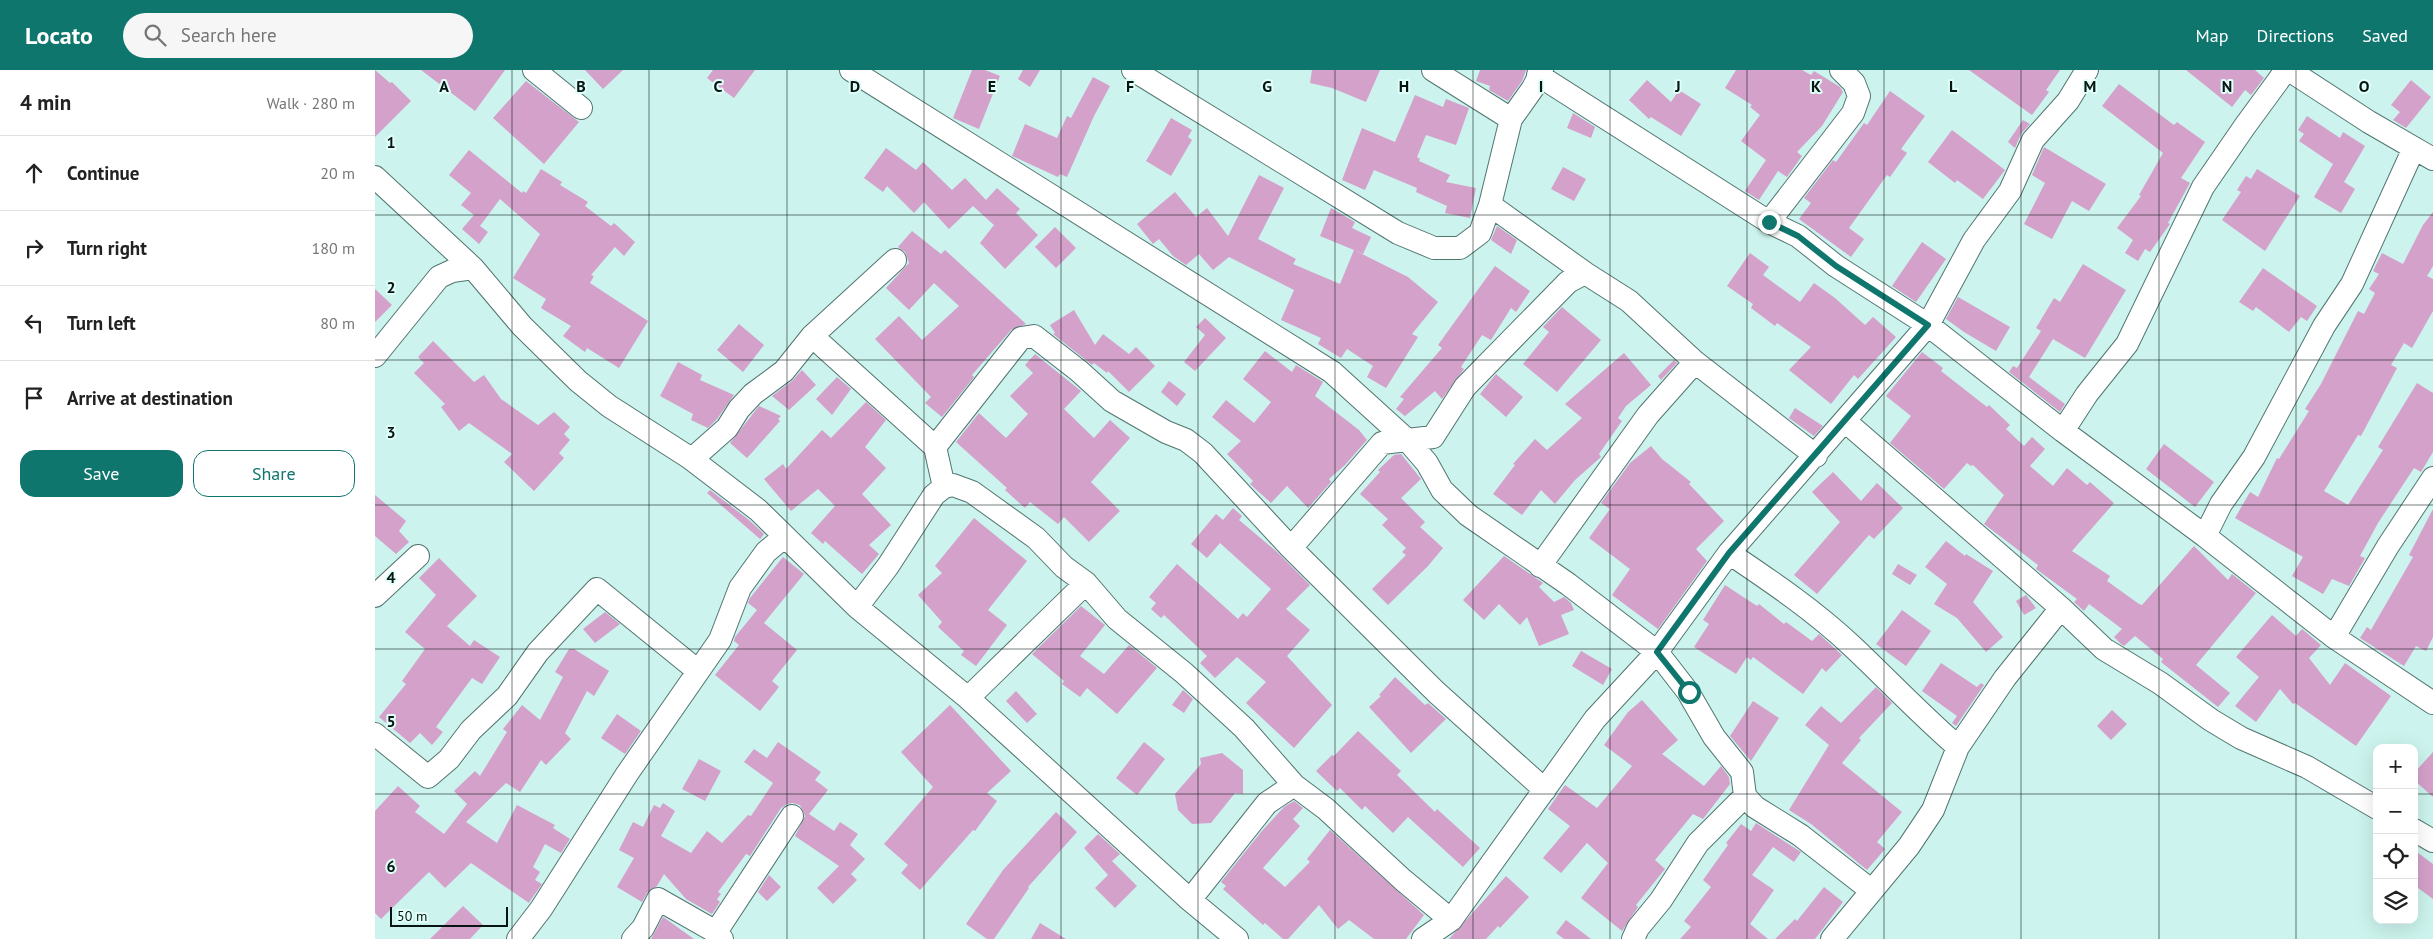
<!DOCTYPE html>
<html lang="en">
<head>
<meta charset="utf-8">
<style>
	:root { --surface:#fff; --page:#f6f6f6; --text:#222; --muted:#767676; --line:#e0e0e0; --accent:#0f766e }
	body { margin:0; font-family:"PT Sans",sans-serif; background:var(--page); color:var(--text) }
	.controls { position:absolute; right:15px; bottom:15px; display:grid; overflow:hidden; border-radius:10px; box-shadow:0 5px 20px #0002 }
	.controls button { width:45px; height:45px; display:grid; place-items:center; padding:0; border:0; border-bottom:1px solid var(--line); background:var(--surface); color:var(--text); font:25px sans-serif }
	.scale { position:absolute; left:15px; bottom:12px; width:118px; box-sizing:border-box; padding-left:5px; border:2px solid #061412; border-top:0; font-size:14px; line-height:18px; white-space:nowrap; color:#061412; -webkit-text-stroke:4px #e0fff9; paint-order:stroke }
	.stop { position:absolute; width:15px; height:15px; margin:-11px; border:4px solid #0f766e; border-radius:50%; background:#fff }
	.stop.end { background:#0f766e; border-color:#fff; box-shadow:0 1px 5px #0008 }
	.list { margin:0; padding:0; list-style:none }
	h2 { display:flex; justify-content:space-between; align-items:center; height:65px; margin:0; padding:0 20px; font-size:21px }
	h2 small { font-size:16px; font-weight:400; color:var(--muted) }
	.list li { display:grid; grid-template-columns:32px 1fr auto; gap:15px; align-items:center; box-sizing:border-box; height:75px; padding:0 20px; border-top:1px solid var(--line) }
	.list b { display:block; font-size:19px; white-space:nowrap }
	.list em { font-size:16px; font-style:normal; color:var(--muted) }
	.actions { display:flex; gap:10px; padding:15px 20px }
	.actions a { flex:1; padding:11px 0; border:1px solid var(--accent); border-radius:15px; text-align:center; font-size:18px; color:var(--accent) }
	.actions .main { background:var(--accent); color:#fff }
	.icon { flex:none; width:28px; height:28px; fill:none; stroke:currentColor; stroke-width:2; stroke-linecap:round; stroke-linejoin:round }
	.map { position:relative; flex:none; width:2058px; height:869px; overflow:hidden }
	header { display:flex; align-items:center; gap:30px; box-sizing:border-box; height:70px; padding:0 25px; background:var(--accent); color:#fff }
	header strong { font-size:24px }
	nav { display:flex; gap:28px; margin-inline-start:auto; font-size:18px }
	.search { width:350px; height:45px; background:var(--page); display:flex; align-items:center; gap:12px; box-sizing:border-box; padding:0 18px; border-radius:28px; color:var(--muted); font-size:19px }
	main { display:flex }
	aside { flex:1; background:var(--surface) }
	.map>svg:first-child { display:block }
	.building { fill:#d4a1ca }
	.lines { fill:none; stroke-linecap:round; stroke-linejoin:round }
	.minor-casing { stroke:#527570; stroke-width:24 }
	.minor { stroke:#fff; stroke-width:22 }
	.route { stroke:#0f766e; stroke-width:6 }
	.grid { fill:none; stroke:#061412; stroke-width:1; stroke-opacity:0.55 }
	.grid-label { font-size:16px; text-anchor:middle; font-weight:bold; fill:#061412; stroke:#e0fff9; stroke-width:4; stroke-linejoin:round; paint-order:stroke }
</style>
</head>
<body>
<header>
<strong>Locato</strong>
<div class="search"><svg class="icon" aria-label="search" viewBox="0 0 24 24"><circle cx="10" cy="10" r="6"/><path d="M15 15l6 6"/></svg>Search here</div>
<nav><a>Map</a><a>Directions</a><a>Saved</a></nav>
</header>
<main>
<aside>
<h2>4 min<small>Walk · 280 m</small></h2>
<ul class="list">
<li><svg class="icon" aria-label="ahead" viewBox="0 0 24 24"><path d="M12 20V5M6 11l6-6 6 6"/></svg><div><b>Continue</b></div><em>20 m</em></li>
<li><svg class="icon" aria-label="right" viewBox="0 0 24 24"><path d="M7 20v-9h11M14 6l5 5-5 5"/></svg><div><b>Turn right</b></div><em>180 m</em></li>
<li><svg class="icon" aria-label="left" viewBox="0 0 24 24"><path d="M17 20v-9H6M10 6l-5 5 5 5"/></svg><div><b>Turn left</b></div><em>80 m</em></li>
<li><svg class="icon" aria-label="arrive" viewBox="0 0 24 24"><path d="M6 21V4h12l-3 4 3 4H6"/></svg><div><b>Arrive at destination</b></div></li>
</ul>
<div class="actions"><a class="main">Save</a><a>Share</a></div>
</aside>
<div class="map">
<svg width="2058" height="869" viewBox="0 0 2058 869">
	<rect width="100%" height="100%" fill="#ccf3ed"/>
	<!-- building -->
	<path class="building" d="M0 0 15 13 17 12 36 31 0 67Z
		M46 0H130L100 41Z
		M210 0H248L228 19Z
		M338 0H380L359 28 332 8Z
		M597 0H610L625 6 604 59 578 48Z
		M648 0H665L655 17 643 9Z
		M937 0H1005L991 32 957 18 935 13Z
		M1105 0H1151L1147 11 1133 31 1114 20 1115 16 1101 11Z
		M1361 0H1427L1436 5 1439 1 1465 17 1468 22 1447 56 1422 82 1427 86 1412 107 1403 101 1384 130 1370 121 1391 90 1366 71 1385 45 1375 37 1377 35 1350 18Z
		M1594 0H1685L1671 20 1674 22 1657 45Z
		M1811 0H1880L1889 8 1876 25 1870 20 1857 37Z
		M718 7 735 16 719 46 692 107 685 104 683 107 637 86 650 54 682 68 692 46 696 48Z
		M1272 10 1296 32 1304 20 1326 34 1306 66 1276 47 1274 49 1254 30Z
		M2036 10 2056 27 2031 58 2018 50 2025 42 2016 35Z
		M151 11 204 52 169 94 118 48Z
		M1744 14 1799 55 1802 52 1830 72 1806 108 1815 113 1793 153 1795 154 1775 182 1770 179 1763 191 1750 183 1758 170 1742 158 1766 126 1764 125 1788 83 1727 36Z
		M1515 21 1550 46 1526 79 1532 83 1515 107 1512 105 1474 158 1489 169 1476 187 1424 149 1436 133 1429 128 1458 90 1461 92 1489 53 1492 55Z
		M1040 25 1068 37 1071 29 1094 38 1081 75 1051 65 1042 87 1045 89 1044 91 1075 105 1071 112 1101 118 1095 148 1070 143 1072 136 1041 122 1042 118 999 100 990 120 967 110 987 58 1020 72Z
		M1198 43 1220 57 1216 68 1192 58Z
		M1932 46 1965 68 1968 62 1990 76 1969 112 1980 119 1966 143 1939 127 1958 94 1924 71 1929 64 1923 60Z
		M796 48 817 60 813 67 817 70 796 106 771 91Z
		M1648 50 1655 54 1646 64 1640 78 1633 72Z
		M1577 60 1630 100 1608 129 1582 110 1580 113 1553 92Z
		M1669 77 1731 114 1714 141 1697 131 1677 169 1649 154 1670 113 1657 105Z
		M511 78 541 100 548 92 577 120 590 108 611 130 622 118 645 139 641 143 663 165 630 199 605 173 619 155 598 136 574 159 549 132 539 143 512 116 508 122 489 108Z
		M94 80 147 123 148 121 151 123 166 99 187 112 185 115 213 132 210 136 236 156 239 153 260 172 249 186 240 177 216 205 219 206 215 213 273 251 244 298 212 278 210 282 188 266 196 256 166 238 171 229 138 208 165 164 125 129 105 156 113 162 104 174 87 159 99 145 86 135 96 123 74 105Z
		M1188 97 1211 109 1199 131 1176 119Z
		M1882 99 1925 126 1890 181 1847 150 1866 122 1862 120 1871 106 1876 109Z
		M884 105 909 118 883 169 921 189 918 194 965 214 979 180 945 166 956 138 980 152 977 158 996 167 988 184 981 181 1033 207 1063 232 1037 264 1043 267 1011 318 992 307 998 296 972 279 966 288 943 274 946 268 906 250 919 220 854 187 838 200 824 184 811 195 798 186 784 169 778 174 762 154 800 122 821 147 832 138 853 166Z
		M2058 142V196L2052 206 2058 209V241L2037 278 2029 273 2016 295 2022 298 1986 366 1983 365 1949 421 1973 435 2008 380 2003 377 2042 313 2058 323V382L2046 402 2039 398 2003 453 1985 486 1990 488 1974 516 1957 509 1948 524 1917 506 1928 487 1860 448 1875 422 1883 427 1902 388 1904 389 1934 341 1930 339 1946 314 1983 241 1989 244 2000 223 1994 219 2004 204 1998 201 2007 183 2028 194 2048 155Z
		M1122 156 1142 170 1136 184 1116 170Z
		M680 157 701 178 681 198 660 177Z
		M537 161 566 184 570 180 651 254 636 260 597 305 599 307 567 347 550 333 556 327 500 269 524 246 547 270 584 236 559 213 534 240 511 218 534 193 530 182 523 177Z
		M1547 172 1571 189 1541 232 1517 216Z
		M1375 183 1394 197 1388 205 1425 232 1439 213 1460 228 1490 255 1498 247 1521 267 1483 309 1479 305 1456 334 1414 300 1436 277 1402 253 1400 256 1376 238 1378 234 1352 216Z
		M1708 194 1751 220 1710 288 1678 269 1654 307 1690 334 1685 342 1634 302 1638 296 1642 298 1666 261 1661 258 1679 228 1685 232Z
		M1120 196 1155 221 1141 242 1136 238 1116 270 1107 265 1086 297 1089 299 1067 329 1060 321 1030 346 1021 339 1029 329 1025 327 1067 278 1063 275Z
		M1888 198 1942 236 1932 251 1926 247 1914 262 1881 237 1878 241 1864 232Z
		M0 219 17 235 0 252Z
		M1583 227 1635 257 1621 281 1589 262 1571 249Z
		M1187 237 1226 270 1182 322 1148 294 1174 262 1168 257Z
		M699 240 720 275 728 264 754 284 761 277 780 296 754 322 733 301 732 303 719 293 717 295 678 264 680 263 675 255Z
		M830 248 851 268 820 301 809 292 830 265 821 257Z
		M364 254 389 275 368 302 342 280Z
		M58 271 99 312 109 305 126 329 163 355 179 342 195 357 189 364 195 370 184 383 189 388 159 421 129 392 137 384 94 353 84 361 66 337 70 334 39 303 49 293 43 287Z
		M890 281 917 302 921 295 948 312 940 326 984 360 992 370 970 395 954 409 956 412 933 438 912 416 896 433 875 414 878 411 852 384 866 371 837 347 851 330 879 353 896 332 868 309Z
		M1547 282 1568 298 1566 301 1612 337 1614 335 1635 355 1631 359 1649 376 1657 367 1670 379 1655 396 1678 416 1692 398 1712 415 1715 412 1739 433 1697 481 1735 506 1732 511 1764 534 1767 535 1819 476 1853 510 1857 504 1881 523 1821 595 1855 623 1843 637 1786 592 1788 589 1760 566 1749 576 1746 574 1739 567 1747 559 1714 534 1709 541 1699 532 1702 529 1661 499 1663 495 1609 454 1629 425 1598 395 1596 396 1592 393 1569 419 1515 373 1536 346 1511 326Z
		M1249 283 1276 315 1251 336 1243 348 1247 351 1224 384 1226 387 1200 410 1180 434 1166 420 1147 445 1118 424 1140 395 1138 394 1160 369 1172 380 1207 348 1190 334Z
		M660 284 706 321 689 339 719 368 735 350 755 368 716 412 745 441 714 472 689 447 683 454 655 432 650 438 630 420 632 418 581 372 604 343 631 368 653 344 635 326 658 303 650 295Z
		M1299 290 1302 293 1286 310 1283 306Z
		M303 292 327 305 325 310 359 325 342 349 333 358 316 350 318 344 285 326Z
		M427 300 441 315 414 340 397 326 417 311Z
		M1121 304 1148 327 1131 347 1105 324Z
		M462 307 476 319 457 345 441 329Z
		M794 311 811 324 802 336 786 322Z
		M491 332 511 350 490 377 511 398 487 424 516 455 494 475 504 484 487 504 450 471 448 474 436 463 460 436 443 419 416 441 389 409 408 394 411 399 447 360 456 368Z
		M384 336 406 346 403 349 405 351 372 388 355 373Z
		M1420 338 1448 356 1439 366 1414 348Z
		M1789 374 1839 412 1820 437 1771 399Z
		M1276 376 1287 389 1316 412 1314 414 1349 451 1321 479 1332 491 1283 559 1237 525 1255 499 1214 468 1235 439 1226 433 1255 393Z
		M1026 384 1046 409 1026 428 1050 452 1045 457 1068 478 1053 496 1013 535 997 519 1031 485 1027 482 1031 478 1007 455 1013 449 985 424 1005 402 1003 400 1019 385Z
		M1458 402 1486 431 1502 413 1528 438 1499 469 1494 465 1442 524 1419 505 1465 452 1437 422Z
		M335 420 374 450 389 464 385 469 332 423Z
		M0 425 31 451 24 461 34 472 21 484 0 466Z
		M858 438 867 446 864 450 901 481 935 515 911 539 935 560 912 586 957 635 919 678 871 633 891 612 862 587 840 608 825 593 832 586 789 545 786 548 776 539 781 533 774 527 802 494 863 549 868 543 872 547 896 519 845 473 832 488 816 474 841 444 848 450Z
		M2058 439V567L2051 581 2041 576 2029 596 1985 568 1992 557 1996 560 2038 487 2034 485Z
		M599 448 652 491 613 540 632 555 601 596 586 585 589 581 563 557 567 552 543 525 567 503 560 496Z
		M1571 471 1590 486 1591 484 1618 501 1598 532 1628 567 1611 582 1582 548 1559 534 1572 514 1550 497Z
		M1129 486 1168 513 1164 517 1179 532 1189 527 1196 533 1199 540 1186 545 1194 564 1164 576 1152 547 1145 555 1124 534 1109 550 1088 530Z
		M408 487 429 504 389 553 422 580 397 611 404 617 385 641 340 605 364 575 359 571 360 567 382 540 373 533 375 528Z
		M64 488 102 526 72 556 95 576 99 570 125 587 107 614 97 608 61 657 68 662 57 675 45 663 35 673 4 647 31 614 27 611 50 579 30 562 61 525 44 508Z
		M1523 494 1542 505 1535 515 1517 504Z
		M1350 515 1382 536 1384 534 1409 554 1411 552 1437 571 1444 564 1467 585 1451 602 1447 598 1428 624 1378 587 1376 590 1372 587 1361 604 1319 577 1334 554 1328 550Z
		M1651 525 1661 538 1649 545 1641 531Z
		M706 536 730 555 705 586 729 604 754 575 782 598 742 644 712 618 705 627 687 614 689 611 657 584Z
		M1527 540 1556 561 1531 596 1501 574Z
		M230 542 245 554 220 573 208 559Z
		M1897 545 1921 566 1927 559 1946 575 1934 588 1955 615 1970 593 2016 626 1981 676 1920 633 1918 634 1905 619 1881 652 1860 636 1884 607 1861 587Z
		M194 579H199L234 601 219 626 212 621 190 663 196 669 171 695 166 690 145 722 131 713 91 752 122 773 142 735 180 755 178 758 195 769 186 783 170 774 158 797 165 802 160 810 167 814 155 831 154 833 96 793 70 818 54 802 6 849 0 843V741L23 716 45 736 40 742 69 764 92 734 79 721 100 701 105 706 132 662 128 659 147 635 165 650 188 607 180 602Z
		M1206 581 1237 599 1228 615 1197 596Z
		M1566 593 1602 617 1606 613 1609 615 1581 656 1577 653 1582 646 1547 621Z
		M1020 607 1050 635 1053 633 1071 649 1036 683 994 637 1006 626 1004 625Z
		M1501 617 1517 633 1484 668 1486 670 1467 693 1527 742 1502 772 1510 779 1492 800 1436 754 1414 740 1454 675 1430 655 1446 636 1466 653Z
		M808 620 818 629 809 643 797 635Z
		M641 621 662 644 652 653 631 631Z
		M1267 630 1303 670 1287 684 1329 716 1346 696 1354 707 1355 714 1328 749 1318 744 1280 790 1290 799 1261 835 1263 837 1247 861 1206 828 1233 793 1212 773 1186 803 1168 788 1195 756 1173 739 1190 715 1222 738 1257 696 1229 675 1253 642Z
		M1378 631 1404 648 1376 691 1355 666Z
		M575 635 636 701 612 723 622 731 617 738 600 761 598 760 545 820 526 803 533 795 509 774 558 717 526 682Z
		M1737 640 1752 654 1736 670 1722 656Z
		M242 644 266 661 250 684 226 668Z
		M983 661 1026 701 1022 705 1060 742 1062 739 1105 778 1088 797 1033 747 1018 763 990 736 987 740 965 718 962 721 941 701 957 685 959 686Z
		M403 672 446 702 440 710 453 720 434 744 459 761 465 752 483 764 475 775 490 789 476 804 482 810 458 834 442 818 464 796 420 766 430 746 425 735 418 733 412 734 406 738 375 786 371 784 343 822 346 824 342 829 345 832 337 844 311 829 289 804 282 816 272 823 267 832 242 817 259 788 244 780 258 752 268 757 279 735 285 738 288 733 300 741 286 766 316 783 332 761 347 773 373 745 376 746 398 713 369 692 379 679 392 688Z
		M769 672 790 689 762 725 741 708Z
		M2058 682V727L2039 710V703Z
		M847 683 868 700V724L860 723 836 753 817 754 803 740 800 724 826 694 825 688Z
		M324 689 346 701 330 731 307 719Z
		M919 731 928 738 918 749 925 756 888 798 910 817 935 792 932 789 955 760 1049 845 1031 869H999L974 850 963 859 944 835 913 869H908L890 853 888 855 848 819 851 816 846 812 886 762 909 737Z
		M681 742 702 762 653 817 654 818 619 869H612L591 854 628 800Z
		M1381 753 1426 782 1419 792 1398 777 1377 805 1399 820 1375 854 1393 869H1305L1316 857 1309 851 1336 817 1328 810 1353 775 1351 773 1366 754 1376 761Z
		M723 764 745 784 737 791 762 816 740 838 720 818 733 805 709 778Z
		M2039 780 2058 794V829L2039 815Z
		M394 805 406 817 392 831 383 822Z
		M1131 806 1154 827 1125 858 1123 856 1111 869H1074Z
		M1449 817 1468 832 1440 869H1400L1420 849 1422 851Z
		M88 836 108 855 95 869H55Z
		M288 847 291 849 319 869H276Z
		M1191 850 1216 869H1189L1181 863Z
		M665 853 691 869H656Z"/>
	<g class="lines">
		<!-- minor casing -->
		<g class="minor-casing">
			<path id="minor" d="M159 0 206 38
				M476 0 957 302 1033 371 1052 393 1067 420 1093 445 1193 514 1282 582 1313 622 1339 667 1367 702 1370 726 1380 737 1425 765 1497 821
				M758 0 1023 163 1059 178H1085L1105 163 1115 135
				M1058 0 1136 49
				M1167 0 1158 18 1136 49 1115 135 1210 203 1254 231 1320 292 1441 386
				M1466 0 1479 13 1484 26 1478 43 1394 152 1423 166 1461 196 1553 255 1688 361 1830 466 1959 567 2058 633
				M1914 0 1994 52 2058 89
				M1163 5 1394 152
				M0 107 98 198 147 256 203 311 234 336 315 388 383 440 482 537 593 628 815 830 862 869
				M437 266 560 377 569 417
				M0 286 64 207 77 201 98 198
				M1471 352 1686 538
				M1688 361 1712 324 1752 274 1828 117 1870 56 1911 0
				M560 377 646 268 659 266 704 301 737 331 791 362 811 370 828 383 916 478 1061 622 1170 720
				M317 389 352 358 364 339 378 324 409 301 437 266 520 190
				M1830 466 1846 434 1879 387 1949 256 1977 214 2039 78
				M916 478 1007 373 1058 367 1090 317 1193 212 1210 203
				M1354 483C1397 512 1440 541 1478 577 1514 611 1547 646 1583 677
				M1165 496 1273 345 1320 292
				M0 526 43 486
				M482 537 513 496 559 425 569 417 578 415 597 422 661 468 689 497 711 513 742 549 809 603 869 658 919 715 951 739 1028 810 1076 850
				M1959 567 2013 476 2058 408
				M593 628 711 513
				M0 664 53 707 74 689 96 660 132 626 163 582 222 519 323 601
				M2039 760 2058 771
				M815 830 892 733 919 715
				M341 862 417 746
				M143 869 166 839 252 704 345 570 365 518 391 482 409 467
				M258 869 268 858 283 829 341 862 347 869
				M1048 869 1076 850 1220 649 1282 582 1354 483 1553 255 1599 170 1635 121 1658 70 1693 31 1712 0
				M1258 869 1263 858 1286 830 1323 773 1370 726
				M1457 869 1534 776 1558 740 1583 677 1630 608 1686 538 1729 579 1785 613 1836 650 1866 668 1932 697 2002 738"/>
		</g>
		<!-- minor -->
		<use href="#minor" class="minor"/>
	</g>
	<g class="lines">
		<!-- route -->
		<path class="route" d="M1314 622 1282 582 1354 483 1553 255 1461 196 1423 166 1394 152"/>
	</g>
	<!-- grid -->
	<path class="grid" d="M137 0V869M274 0V869M412 0V869M549 0V869M686 0V869M823 0V869M960 0V869M1098 0V869M1235 0V869M1372 0V869M1509 0V869M1646 0V869M1784 0V869M1921 0V869M0 145H2058M0 290H2058M0 435H2058M0 579H2058M0 724H2002M2039 724H2058"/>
	<g class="grid-label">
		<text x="69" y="22">A</text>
		<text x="206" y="22">B</text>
		<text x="343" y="22">C</text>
		<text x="480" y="22">D</text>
		<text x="617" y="22">E</text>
		<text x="755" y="22">F</text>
		<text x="892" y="22">G</text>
		<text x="1029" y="22">H</text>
		<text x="1166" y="22">I</text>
		<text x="1303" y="22">J</text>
		<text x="1441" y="22">K</text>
		<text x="1578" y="22">L</text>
		<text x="1715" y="22">M</text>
		<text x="1852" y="22">N</text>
		<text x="1989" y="22">O</text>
		<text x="16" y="78">1</text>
		<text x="16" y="223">2</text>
		<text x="16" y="368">3</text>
		<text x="16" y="513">4</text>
		<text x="16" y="657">5</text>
		<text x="16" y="802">6</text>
	</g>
</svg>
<div class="controls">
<button>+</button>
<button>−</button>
<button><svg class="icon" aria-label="locate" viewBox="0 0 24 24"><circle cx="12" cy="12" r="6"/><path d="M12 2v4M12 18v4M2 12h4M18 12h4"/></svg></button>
<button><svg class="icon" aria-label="layers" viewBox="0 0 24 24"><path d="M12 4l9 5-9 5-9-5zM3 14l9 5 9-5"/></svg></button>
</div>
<div class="scale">50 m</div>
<div class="stop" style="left:1314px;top:622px"></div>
<div class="stop end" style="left:1394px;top:152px"></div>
</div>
</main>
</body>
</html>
